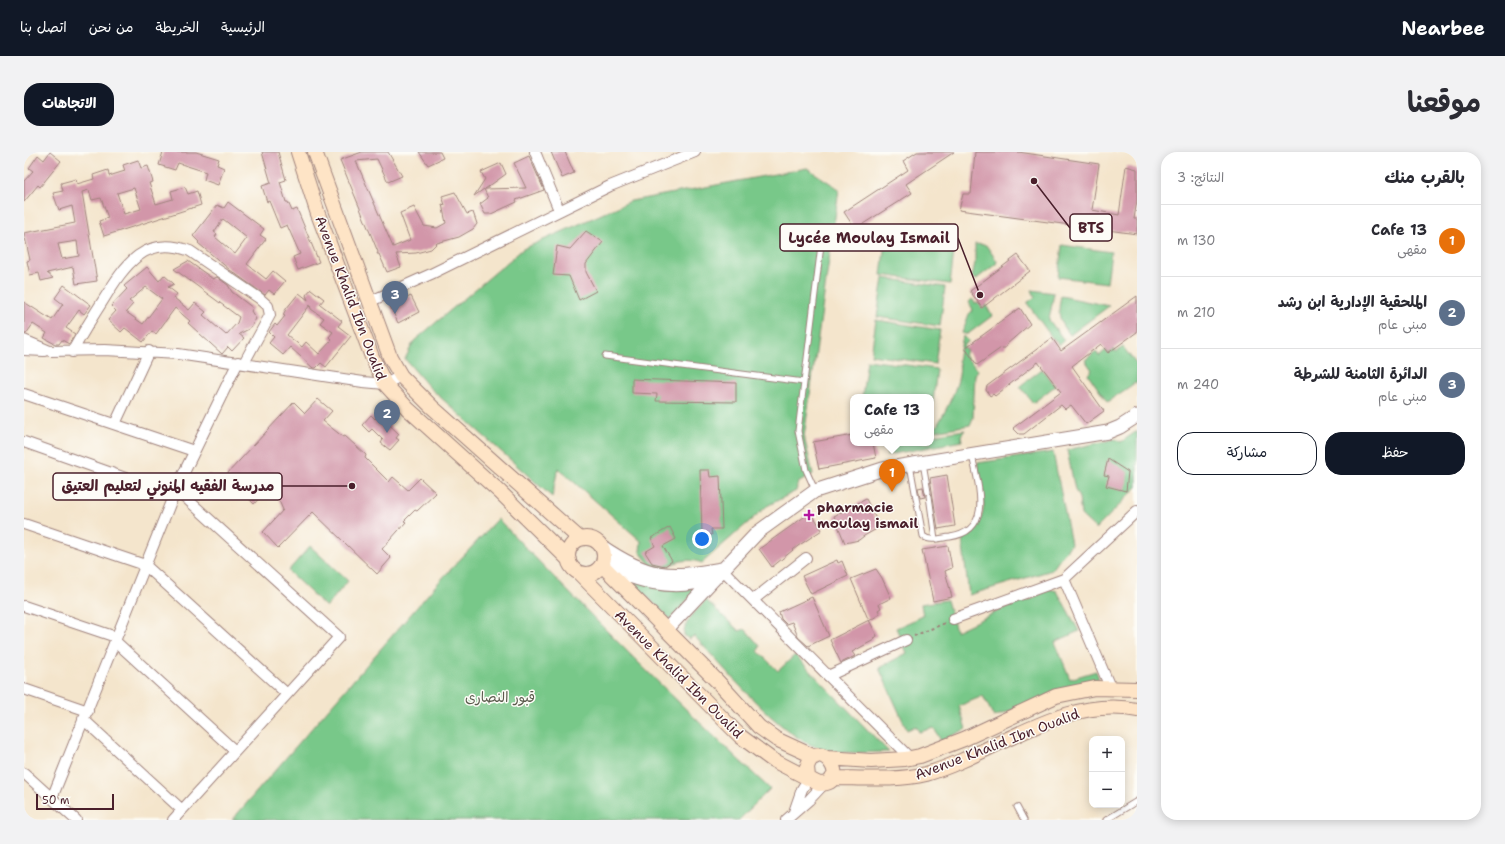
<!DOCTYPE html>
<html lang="ar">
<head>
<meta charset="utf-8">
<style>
	:root { --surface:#fff; --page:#f2f2f3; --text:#2b2b33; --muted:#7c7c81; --line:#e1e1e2; --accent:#111827 }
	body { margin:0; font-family:"Shantell Sans","Playpen Sans Arabic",sans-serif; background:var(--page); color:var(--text); direction:rtl }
	.controls { position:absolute; right:12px; bottom:12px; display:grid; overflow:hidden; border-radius:8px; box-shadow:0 2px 10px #0003 }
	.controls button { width:36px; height:36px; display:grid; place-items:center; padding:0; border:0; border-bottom:1px solid var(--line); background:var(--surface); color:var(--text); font:20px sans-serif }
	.scale { position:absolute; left:12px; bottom:10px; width:78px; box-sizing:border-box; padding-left:4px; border:2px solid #4a1f2b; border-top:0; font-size:11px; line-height:14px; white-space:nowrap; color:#4a1f2b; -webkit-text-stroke:3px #fdfcf7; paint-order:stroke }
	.you { position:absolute; left:678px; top:387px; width:14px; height:14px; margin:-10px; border:3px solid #fff; border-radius:50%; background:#1a73e8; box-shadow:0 0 0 6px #1a73e833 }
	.badge { display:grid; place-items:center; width:26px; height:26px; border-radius:50%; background:var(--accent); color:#fff; font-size:13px; font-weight:700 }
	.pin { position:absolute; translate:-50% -33px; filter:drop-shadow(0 1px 2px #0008) }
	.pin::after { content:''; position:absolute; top:21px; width:14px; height:12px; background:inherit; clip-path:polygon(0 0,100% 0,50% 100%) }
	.popup { position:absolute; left:826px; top:242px; width:84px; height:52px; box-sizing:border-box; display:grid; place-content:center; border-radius:8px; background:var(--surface); filter:drop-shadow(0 1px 3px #0005); font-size:13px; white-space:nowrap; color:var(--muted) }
	.popup b { font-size:15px; color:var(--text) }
	.popup::after { content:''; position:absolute; left:50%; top:100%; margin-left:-8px; border:8px solid transparent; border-top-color:var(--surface) }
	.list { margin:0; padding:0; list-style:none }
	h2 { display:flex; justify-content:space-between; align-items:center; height:52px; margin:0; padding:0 16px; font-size:17px }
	h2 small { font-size:13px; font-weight:400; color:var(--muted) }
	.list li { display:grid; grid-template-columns:26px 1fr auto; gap:12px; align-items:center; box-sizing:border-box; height:72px; padding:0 16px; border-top:1px solid var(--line) }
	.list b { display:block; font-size:15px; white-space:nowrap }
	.list p { margin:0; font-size:13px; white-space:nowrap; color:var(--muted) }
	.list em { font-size:13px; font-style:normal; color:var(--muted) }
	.actions { display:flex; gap:8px; padding:12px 16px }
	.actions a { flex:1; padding:9px 0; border:1px solid var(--accent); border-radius:16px; text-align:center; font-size:14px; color:var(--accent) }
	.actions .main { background:var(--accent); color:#fff }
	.map { position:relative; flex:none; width:1113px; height:668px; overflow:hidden; direction:ltr; border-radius:16px }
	header { display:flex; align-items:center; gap:24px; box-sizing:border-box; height:56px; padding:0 20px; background:var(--accent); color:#fff }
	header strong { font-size:19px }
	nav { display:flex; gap:22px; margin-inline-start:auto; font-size:14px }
	.intro { display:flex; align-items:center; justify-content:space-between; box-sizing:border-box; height:96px; padding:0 24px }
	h1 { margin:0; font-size:28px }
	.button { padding:10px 18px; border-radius:16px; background:var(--accent); color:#fff; font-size:14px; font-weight:700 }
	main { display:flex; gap:24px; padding:0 24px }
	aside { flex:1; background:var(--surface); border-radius:16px; box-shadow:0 2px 10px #0003 }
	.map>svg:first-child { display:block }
	.green { fill:#78c889; stroke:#61745a }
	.building { fill:#d296a9; fill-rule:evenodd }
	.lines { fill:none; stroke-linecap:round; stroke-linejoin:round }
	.service-casing { stroke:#9f827c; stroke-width:7 }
	.minor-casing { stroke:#9f827c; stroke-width:12 }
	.tertiary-casing { stroke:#9f827c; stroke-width:15 }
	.secondary-casing { stroke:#9f827c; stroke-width:16 }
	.path { stroke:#9f827c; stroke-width:2; stroke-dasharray:3 3; stroke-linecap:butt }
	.service { stroke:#fff; stroke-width:5 }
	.minor { stroke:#fff; stroke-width:10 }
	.tertiary { stroke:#fff; stroke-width:13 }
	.secondary { stroke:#fee4c6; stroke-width:14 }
	.poi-dot { fill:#b5179e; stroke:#fdfcf7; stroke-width:1.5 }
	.labels { text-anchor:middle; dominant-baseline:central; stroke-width:3; stroke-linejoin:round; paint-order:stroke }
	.street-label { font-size:14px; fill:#4a1f2b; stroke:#fdfcf7 }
	.poi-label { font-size:14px; font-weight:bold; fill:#4a1f2b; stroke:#fdfcf7; text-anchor:start }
	.park-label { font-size:14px; fill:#5a5a4c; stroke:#fdfcf7 }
	.leader { fill:none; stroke:#4a1f2b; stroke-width:1.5 }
	.callout-dot { fill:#4a1f2b; stroke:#fdfcf7; stroke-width:1.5 }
	.callout { fill:#fdfcf7; stroke:#4a1f2b; stroke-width:1.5 }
	.callout-label { font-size:15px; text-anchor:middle; font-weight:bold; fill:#4a1f2b }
</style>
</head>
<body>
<header>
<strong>Nearbee</strong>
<nav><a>الرئيسية</a><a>الخريطة</a><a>من نحن</a><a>اتصل بنا</a></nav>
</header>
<div class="intro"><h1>موقعنا</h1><a class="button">الاتجاهات</a></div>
<main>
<aside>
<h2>بالقرب منك<small>النتائج: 3</small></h2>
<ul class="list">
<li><span class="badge" style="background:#e8710a">1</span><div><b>Cafe 13</b><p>مقهى</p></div><em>130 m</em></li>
<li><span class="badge" style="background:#5c6f8a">2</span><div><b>الملحقية الإدارية ابن رشد</b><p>مبنى عام</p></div><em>210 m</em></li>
<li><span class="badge" style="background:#5c6f8a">3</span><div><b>الدائرة الثامنة للشرطة</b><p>مبنى عام</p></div><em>240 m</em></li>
</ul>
<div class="actions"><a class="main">حفظ</a><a>مشاركة</a></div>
</aside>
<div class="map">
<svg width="1113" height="668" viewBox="0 0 1113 668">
	<rect width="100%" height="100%" fill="#fdfcf7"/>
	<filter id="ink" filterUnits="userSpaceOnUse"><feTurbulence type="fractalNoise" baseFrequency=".025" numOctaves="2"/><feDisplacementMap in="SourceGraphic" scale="8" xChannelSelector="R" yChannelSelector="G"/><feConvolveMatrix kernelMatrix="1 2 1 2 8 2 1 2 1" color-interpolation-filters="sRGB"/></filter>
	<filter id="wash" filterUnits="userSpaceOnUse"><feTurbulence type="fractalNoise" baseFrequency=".012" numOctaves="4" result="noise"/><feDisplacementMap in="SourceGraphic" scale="16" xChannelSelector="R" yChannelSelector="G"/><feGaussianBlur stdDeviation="0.9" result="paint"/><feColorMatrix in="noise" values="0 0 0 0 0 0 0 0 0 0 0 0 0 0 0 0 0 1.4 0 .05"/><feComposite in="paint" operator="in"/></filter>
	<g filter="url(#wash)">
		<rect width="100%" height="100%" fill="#f4e5cc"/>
		<!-- green -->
		<path class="green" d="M783 16 815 37 780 285 789 322 774 331 772 339 743 354 678 411C660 404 648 412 632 420L616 400 617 389 534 316 528 345 405 235 381 207 390 189 499 97 607 49Z
			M862 83 931 91 926 132 857 123Z
			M951 92 962 93 973 109 972 112 951 128 948 125 951 111Z
			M1038 93 1087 100 1083 131 1034 125Z
			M859 126 921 135 916 174 853 165Z
			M1008 138 1030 141 1025 168 1040 188 1035 193 1029 187 1003 151 1011 145Z
			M1037 144 1085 154 1046 183C1035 168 1033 162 1037 144Z
			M948 147 951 151 954 150 962 153 968 164 944 182H939L938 181 945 162 949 158 945 150Z
			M852 168 916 178 911 212 847 203Z
			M939 184 945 189 939 194 943 199 940 203 954 218 951 223 949 266 946 273 910 279C919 263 942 225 934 208Z
			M1099 195 1113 213V232L1111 231 1083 250 1064 222 1068 218 1061 208 1072 199 1075 204 1082 198 1084 201 1090 197 1092 200Z
			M843 208 913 217 908 258 907 245H838Z
			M1018 217 1031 234 1009 251 996 234Z
			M941 278 937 283 938 289 863 303 862 291H907V283Z
			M1113 279V335L1072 377 1057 363 1055 346 1051 338 1043 298 1091 287 1097 290Z
			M1029 300 1047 392 1028 418 945 443 938 387C969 368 960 342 953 311Z
			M474 367C562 459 652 550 746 637L715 668H208L413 432Z
			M286 394 324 429 302 455 264 419Z
			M606 428 674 436 646 467Z
			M1025 437 1033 439 1055 479 1031 490 1046 527 1072 519 1075 527 970 565 959 544 935 554 942 577 917 589 910 576 895 580 892 574 883 578 855 516 883 501 872 476 899 464 897 452 923 448 932 479 1000 447 1004 449Z
			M682 448 715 479 721 477 736 494 734 499 754 519 771 503 865 600C843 600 817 603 795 596 755 584 700 515 670 484L665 487 660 483C659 470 674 457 682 448Z"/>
		<g id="blocks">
			<!-- building -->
			<path class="building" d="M26 0 37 9 16 35 14 33 0 50V29L9 19 5 16 14 3 20 8Z
				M139 0H172L195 7 193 13 200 16 194 33 180 28 182 20 154 11 151 18 135 13Z
				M238 0H254L262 28 256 30 262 50H264L268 59 273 57 295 110 274 118 269 105 276 102 263 73 256 76 245 49 243 50 238 34 247 31Z
				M338 0H364L378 24 364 30 353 7 332 9 369 95 386 88 376 61 390 55 400 74 413 76 422 71 418 52 421 53 418 44 431 40 443 62 449 60 453 72 449 77 435 85 413 91 407 97 392 101 372 102 377 115 363 120 355 102H353L354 100 316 8Z
				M395 0H416L419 6 404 13Z
				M527 0H541L550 21 538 26Z
				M893 0H930L882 32 888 41 831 77 820 60 884 18 879 9Z
				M951 0H994L1075 12 1068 58 1095 63 1102 14 1113 17V48L1110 67H1113V82L935 58 939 42H947Z
				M505 4 520 38 492 48 493 50 467 62H461L456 52 464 46 460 37 450 44 461 27 457 20 477 11 482 22 461 37 502 36 490 11Z
				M114 8 117 16 124 14 129 30 125 31 132 52 149 47 147 39 161 35 164 42 173 39 177 53 80 84 75 69 84 66 77 46 68 48 65 38 58 40 73 129 52 132 49 115 23 121 29 126 17 129 15 121 6 123 3 109 6 108 0 81 51 71 48 54 35 58 29 41 39 39 37 31 52 27 53 32 70 27 69 23 84 18 85 24 101 19 99 13ZM110 36 117 57 100 62 93 41ZM53 89 55 104 38 107 34 92Z
				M204 50 240 77 236 83 242 87 223 112 242 127 249 119 261 129 250 142 245 138 241 143 206 118 174 91 175 90 169 84 193 53 200 56ZM199 67 223 86 211 102 191 85 193 82 190 80Z
				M562 79 579 90 562 112V120L572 139 555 148 545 124 529 123 533 94 546 97Z
				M994 103 1006 119 958 156 946 139Z
				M164 109 189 127 193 125 204 133 208 140 229 156 227 159 232 167 225 177 215 182 220 186 208 199 204 195 198 202 164 171 166 169 151 156 132 182 128 179 119 190 101 176 97 180 84 168 92 159 87 154 103 137 100 134 123 115 135 129 140 123 150 132 144 135 153 142 150 146 165 158 171 151 182 160 179 163 202 183 213 171 215 165 150 117ZM122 135 138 147 119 172 102 160 109 152 105 149Z
				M40 133 67 153 60 162 55 158 42 176 51 182 45 192 38 188 35 192H31L20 186 23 181 9 172 2 182H0V150L28 168 39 152 31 146Z
				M287 137 300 147 296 152 318 169 314 174 327 184 302 215 297 211 292 216H289L266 195 259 203 245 191 250 185 245 180 251 172 253 174 261 164 259 163 262 157 275 141 284 148 282 143ZM286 153 287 157 300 166 296 171 309 180 305 185 308 188 295 202 282 190 278 195 263 183Z
				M387 144 395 160 374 171 366 154Z
				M1113 144V180L1084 201 1077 192 1048 214 1080 259 1062 272 1047 253 1041 257 1037 253 1000 282H995L989 276 1037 240 1014 210 971 244 969 242 966 244 962 238 963 234 1028 186 1037 199Z
				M996 156 1006 172 983 192 981 196H977L953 213 941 196Z
				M608 227 712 231V250L632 249 633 242 608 241Z
				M294 247 308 259 299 269 319 285 321 284 342 303 341 306 365 330 369 325 384 338 396 326 412 341 393 359 391 358 380 369 382 370 358 397 367 406 353 422 289 360 254 396 239 380 259 358 248 332 230 352 202 323 270 250 281 261Z
				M347 263 351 267 355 263 375 282 372 286 375 288 366 298 357 291 359 288 348 277 345 280 338 273Z
				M829 283V291H849L852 306 795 317 789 290Z
				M1084 307 1104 320 1102 339 1082 334 1085 324 1080 323Z
				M676 318H685L686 325 696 324 698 377H687L688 383H678Z
				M185 322 198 334 186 346 174 334Z
				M923 323 931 374 914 377 906 326Z
				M899 335 901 345 896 346 894 336Z
				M842 347 856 375 840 384 835 388 821 391 810 364Z
				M787 360 798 378 774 394 748 415 735 397Z
				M646 375 652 387 639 394 648 409 641 414 628 411 621 400 631 394 627 386Z
				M924 394 928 416 921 419 928 445 909 449 898 398Z
				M813 408 814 411 818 409 824 424 787 442 778 424Z
				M852 417 858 426 867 446 855 452 857 456 854 458 856 462 845 469 827 427Z
				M788 445 805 484 784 494 774 485 768 470 762 472 757 467 755 460Z
				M845 468 853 484 849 486 850 488 828 500 831 504 817 511 806 488Z"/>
		</g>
	</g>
	<g filter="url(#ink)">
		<use href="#blocks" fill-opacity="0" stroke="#9f827c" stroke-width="1"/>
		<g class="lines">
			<!-- service casing -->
			<g class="service-casing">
				<path id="service" d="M581 204 780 230
					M899 311 904 340
					M886 313 899 384C906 390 917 386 926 385 970 379 954 333 948 303
					M791 338 782 318 774 279 799 77
					M905 344 911 387
					M993 655 1000 668
					M1082 668 1113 649"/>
			</g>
			<!-- minor casing -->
			<g class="minor-casing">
				<path id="minor" d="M511 0 535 58
					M347 149 407 122 586 34 671 0
					M0 188 26 199 81 198 154 202 339 230 361 232 377 224
					M0 198 20 199
					M48 200C58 182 69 164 80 147 101 113 121 82 166 99L235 146 244 154 246 163 220 211
					M0 242 170 299
					M91 272 125 199
					M0 290 149 343
					M0 372 121 413 263 542
					M698 417 886 606
					M729 448 782 406
					M0 454 92 485
					M929 467 1040 427
					M91 489 211 599
					M804 524 882 488
					M1086 535 1040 427 1113 359
					M0 537 64 559
					M59 567 158 658
					M0 621 52 668
					M28 646 152 337 214 210
					M770 660 778 637 785 626
					M149 668 315 485 152 337
					M762 668 785 648 801 631"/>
			</g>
			<!-- tertiary casing -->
			<g class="tertiary-casing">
				<path id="tertiary" d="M577 394C624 426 643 427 698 417
					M580 408C605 431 653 439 684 427
					M642 478 734 380 791 339 859 317 1084 280 1096 275 1113 264"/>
			</g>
			<!-- secondary casing -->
			<g class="secondary-casing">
				<path id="secondary" d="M274 0 294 62 348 205 361 232 384 257 476 340 545 408
					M291 0 366 205 377 224 408 255 556 387
					M544 404a18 18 0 1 1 36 0a18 18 0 1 1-36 0Z
					M578 413 694 530 735 575 752 587 791 605
					M555 421 716 584 747 607 795 632C831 632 794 581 783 615L784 625
					M803 606 847 609 881 607 896 604 940 587 1032 544 1071 536 1113 537
					M808 626C837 626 874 629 902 622 969 603 1040 542 1113 558"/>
			</g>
			<!-- path -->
			<path class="path" d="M890 484 921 471"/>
			<!-- service -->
			<use href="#service" class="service"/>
			<!-- minor -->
			<use href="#minor" class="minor"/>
			<!-- tertiary -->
			<use href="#tertiary" class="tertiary"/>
			<!-- secondary -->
			<use href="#secondary" class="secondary"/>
		</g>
	</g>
	<!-- markers -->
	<path class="poi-dot" d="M783 357h4v4h4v4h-4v4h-4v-4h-4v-4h4z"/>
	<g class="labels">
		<!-- street labels -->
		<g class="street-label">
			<text transform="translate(327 146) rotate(69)">Avenue Khalid Ibn Oualid</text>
			<text transform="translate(655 522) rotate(45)">Avenue Khalid Ibn Oualid</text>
			<text transform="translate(973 592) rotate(-21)">Avenue Khalid Ibn Oualid</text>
		</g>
		<!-- poi labels -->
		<g class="poi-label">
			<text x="793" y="355">pharmacie<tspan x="793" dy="16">moulay ismail</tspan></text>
		</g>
		<!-- park labels -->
		<g class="park-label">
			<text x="476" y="545">قبور النصارى</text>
		</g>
	</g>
	<!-- callouts -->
	<path class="leader" d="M1010 29L1046 76M956 143L934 86M328 334L258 334"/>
	<g class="callout-dot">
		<circle cx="1010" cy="29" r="4"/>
		<circle cx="956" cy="143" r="4"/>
		<circle cx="328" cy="334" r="4"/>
	</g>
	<g class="callout">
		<rect x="1046" y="62" width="42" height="27" rx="4"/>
		<rect x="756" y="72" width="178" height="27" rx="4"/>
		<rect x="29" y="321" width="229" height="27" rx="4"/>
	</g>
	<g class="callout-label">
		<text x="1067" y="81">BTS</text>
		<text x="845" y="91">Lycée Moulay Ismail</text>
		<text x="144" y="339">مدرسة الفقيه المنوني لتعليم العتيق</text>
	</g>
</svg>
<div class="controls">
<button>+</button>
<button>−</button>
</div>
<div class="scale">50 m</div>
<div class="you"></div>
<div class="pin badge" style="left:868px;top:340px;background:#e8710a">1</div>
<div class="popup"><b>Cafe 13</b>مقهى</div>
<div class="pin badge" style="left:363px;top:281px;background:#5c6f8a">2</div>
<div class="pin badge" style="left:371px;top:162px;background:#5c6f8a">3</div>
</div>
</main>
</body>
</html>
